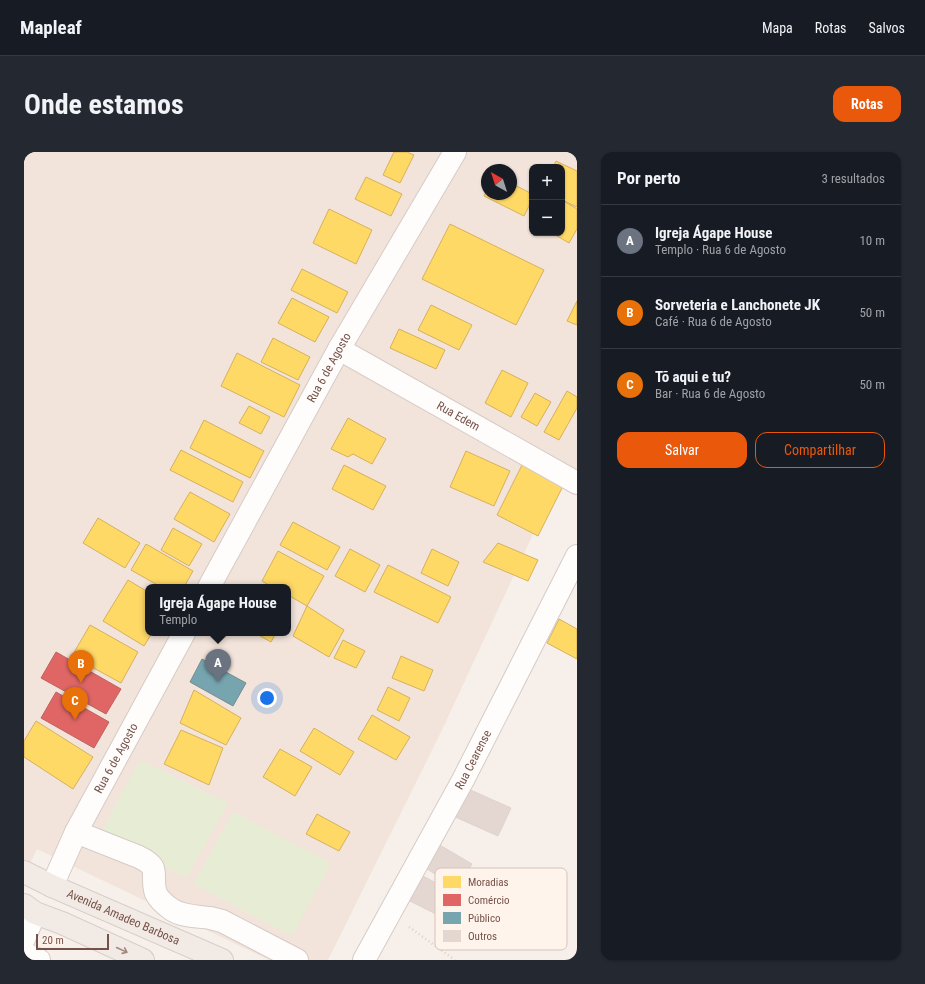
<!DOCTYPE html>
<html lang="pt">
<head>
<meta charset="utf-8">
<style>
	:root { --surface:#171b24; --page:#242831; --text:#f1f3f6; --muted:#9ea1a6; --line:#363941; --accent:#ea580c }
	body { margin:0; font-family:"Roboto Condensed",sans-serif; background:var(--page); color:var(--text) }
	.controls { position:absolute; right:12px; top:12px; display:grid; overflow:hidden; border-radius:8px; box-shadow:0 1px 3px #0004 }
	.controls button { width:36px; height:36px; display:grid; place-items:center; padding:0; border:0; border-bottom:1px solid var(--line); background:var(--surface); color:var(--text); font:20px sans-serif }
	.compass { position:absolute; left:457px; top:12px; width:36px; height:36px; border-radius:50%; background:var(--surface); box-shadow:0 1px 3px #0004; rotate:321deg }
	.scale { position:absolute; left:12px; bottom:10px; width:73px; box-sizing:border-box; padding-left:4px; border:2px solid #765149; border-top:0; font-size:11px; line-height:14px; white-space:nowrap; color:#765149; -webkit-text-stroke:3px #fff4eb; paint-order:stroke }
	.you { position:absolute; left:243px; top:546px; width:14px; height:14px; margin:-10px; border:3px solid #fff; border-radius:50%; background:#1a73e8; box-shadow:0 0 0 6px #1a73e833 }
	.badge { display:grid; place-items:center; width:26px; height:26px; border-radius:50%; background:var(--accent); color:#fff; font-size:13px; font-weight:700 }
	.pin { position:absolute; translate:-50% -33px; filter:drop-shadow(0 1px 2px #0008) }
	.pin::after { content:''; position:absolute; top:21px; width:14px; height:12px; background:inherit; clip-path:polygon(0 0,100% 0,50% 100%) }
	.popup { position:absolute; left:121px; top:432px; width:146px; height:52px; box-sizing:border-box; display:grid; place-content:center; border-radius:8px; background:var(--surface); filter:drop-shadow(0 1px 3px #0005); font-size:13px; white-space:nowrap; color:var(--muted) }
	.popup b { font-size:15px; color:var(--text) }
	.popup::after { content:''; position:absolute; left:50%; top:100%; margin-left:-8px; border:8px solid transparent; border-top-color:var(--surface) }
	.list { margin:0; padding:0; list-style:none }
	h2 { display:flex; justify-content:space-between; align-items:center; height:52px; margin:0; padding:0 16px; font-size:17px }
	h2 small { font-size:13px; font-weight:400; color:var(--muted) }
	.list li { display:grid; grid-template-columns:26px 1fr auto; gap:12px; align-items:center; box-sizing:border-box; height:72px; padding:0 16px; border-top:1px solid var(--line) }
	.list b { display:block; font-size:15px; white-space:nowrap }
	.list p { margin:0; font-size:13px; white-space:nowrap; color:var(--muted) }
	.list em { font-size:13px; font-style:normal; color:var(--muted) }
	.actions { display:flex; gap:8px; padding:12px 16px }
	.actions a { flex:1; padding:9px 0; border:1px solid var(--accent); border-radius:12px; text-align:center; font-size:14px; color:var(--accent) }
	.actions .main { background:var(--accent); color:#fff }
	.map { position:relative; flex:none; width:553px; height:808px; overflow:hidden; border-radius:12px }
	header { display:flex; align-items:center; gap:24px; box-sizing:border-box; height:56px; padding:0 20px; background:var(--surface); border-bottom:1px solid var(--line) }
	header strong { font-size:19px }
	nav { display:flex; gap:22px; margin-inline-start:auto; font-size:14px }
	.intro { display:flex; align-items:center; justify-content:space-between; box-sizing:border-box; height:96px; padding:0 24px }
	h1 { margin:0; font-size:28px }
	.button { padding:10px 18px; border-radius:12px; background:var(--accent); color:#fff; font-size:14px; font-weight:700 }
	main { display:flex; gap:24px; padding:0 24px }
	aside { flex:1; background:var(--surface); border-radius:12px; box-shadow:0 1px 3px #0004 }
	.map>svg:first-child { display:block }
	.residential { fill:#f2e4da; fill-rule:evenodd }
	.green { fill:#e7edd4 }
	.homes { fill:#ffd966; stroke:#d6b05d }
	.shops { fill:#e06666; stroke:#c0605d }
	.public { fill:#76a5af; stroke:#768c90 }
	.building { fill:#e4d7d1; stroke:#e0d2cc }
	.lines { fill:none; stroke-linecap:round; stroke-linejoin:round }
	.minor-casing { stroke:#d6cbc6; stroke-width:24 }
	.major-casing { stroke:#d8cdc9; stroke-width:24 }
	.path { stroke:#dacfcd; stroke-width:2.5; stroke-dasharray:1 3; stroke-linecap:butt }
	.minor { stroke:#fefdfc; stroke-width:22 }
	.major { stroke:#f2ebe5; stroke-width:22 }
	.oneway { stroke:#a18780 }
	.labels { text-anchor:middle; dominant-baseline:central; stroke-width:4; stroke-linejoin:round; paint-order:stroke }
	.street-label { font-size:12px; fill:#765149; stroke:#fff4eb }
	.key { fill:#fff4eb; stroke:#d6c3ba; stroke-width:1 }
	.key-label { font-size:11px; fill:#765149 }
</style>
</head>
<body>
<header>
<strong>Mapleaf</strong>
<nav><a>Mapa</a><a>Rotas</a><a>Salvos</a></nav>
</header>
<div class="intro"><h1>Onde estamos</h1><a class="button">Rotas</a></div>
<main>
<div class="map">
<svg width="553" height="808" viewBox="0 0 553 808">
	<rect width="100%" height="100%" fill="#f7f0ea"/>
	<!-- residential -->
	<path class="residential" d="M0 0H553V330L537 322 418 578 304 808H245L13 697 0 725ZM508 15H538V81H508ZM463 18H487V42H463ZM124 435H264V481H124Z"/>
	<!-- green -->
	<path class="green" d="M116 608 204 651 163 725 75 685Z
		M209 660 307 711 268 784 170 732Z"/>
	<!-- homes -->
	<path class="homes" d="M370 0H383L390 3 376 31 359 23Z
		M532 9 553 19V55L538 48V15H529Z
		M342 25 378 42 367 64 331 47Z
		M487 31 508 42V48L500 64 460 44 463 38V42H487Z
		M538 48 553 57V77L545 91 528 81H538Z
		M305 57 348 78 332 112 289 91Z
		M426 72 520 118 492 173 398 127Z
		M278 117 324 140 313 161 267 138Z
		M268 146 305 165 291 190 254 171Z
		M553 149V173L543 169Z
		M407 153 448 173 435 198 394 178Z
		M375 177 421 198 412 217 366 196Z
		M249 186 286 205 274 228 237 210Z
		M213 201 276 233 260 265 197 234Z
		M478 218 504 231 487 265 461 251Z
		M543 239 553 245V256L535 288 520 280Z
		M511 241 527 250 513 274 497 265Z
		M225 254 246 265 237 282 215 271Z
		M324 266 362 287 348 312 329 302 324 305 307 297Z
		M180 268 240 299 226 326 166 296Z
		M157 298 219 330 209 350 146 318Z
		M442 299 486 319 470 354 426 335Z
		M320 313 362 334 349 358 308 337Z
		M498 313 539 334 514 384 473 363Z
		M166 340 206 362 190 390 150 367Z
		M74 366 116 391 101 416 59 391Z
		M269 370 316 395 303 418 256 393Z
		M149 376 178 392 165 414 137 398Z
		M474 391 514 408 504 429 459 410Z
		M122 392 169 419 160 435H137L107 418Z
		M326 397 356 413 341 440 311 424Z
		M408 397 435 410 424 434 397 421Z
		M254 399 300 424 283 454 264 443V435H248L238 429Z
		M364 413 427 445 414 471 350 440Z
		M104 428 124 440V481H128L120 494 79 469Z
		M283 454 320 478 305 505 269 484Z
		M535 467 553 477V507L523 491Z
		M66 473 114 500 97 531 48 504Z
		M231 481H252L247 490Z
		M319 488 341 499 332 516 310 506Z
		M377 504 409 518 400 539 368 526Z
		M364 535 386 546 375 569 353 558Z
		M170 538 217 566 202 593 156 571Z
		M348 563 386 585 372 608 334 587Z
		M12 569 69 605 49 637 0 605V589Z
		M290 576 330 600 316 623 276 599Z
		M157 578 199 596 185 633 140 612Z
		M256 597 288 615 271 644 239 625Z
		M293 662 326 680 315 699 282 682Z"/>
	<!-- shops -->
	<path class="shops" d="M32 500 97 537 82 562 17 526Z
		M32 540 85 570 70 596 17 566Z"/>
	<!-- public -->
	<path class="public" d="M178 507 222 531 209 554 166 530Z"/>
	<!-- building -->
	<path class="building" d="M442 636 487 656 474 684 429 664Z
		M414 692 448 712 433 736 400 715Z
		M397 723 435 743 422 767 384 748Z
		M469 749 487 761 472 786 453 774Z"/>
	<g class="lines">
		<!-- minor casing -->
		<g class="minor-casing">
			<g id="minor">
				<path id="s1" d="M315 197 553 331"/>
				<path id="s2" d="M185 435 315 197 431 0"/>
				<path d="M52 680 115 705C137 716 127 720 131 738 132 745 141 753 147 757 158 765 173 764 186 766 190 767 194 768 198 769L273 808"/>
				<path id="s3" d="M28 734 52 680 160 481"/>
				<path d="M0 787 11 761"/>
				<path d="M0 801 15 808"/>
				<path id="s4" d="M340 808 439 628 553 404"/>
			</g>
		</g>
		<!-- major casing -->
		<g class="major-casing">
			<g id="major">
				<path id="s5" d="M0 720 28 734 198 808"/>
				<path d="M0 753 11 761 38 771 119 808"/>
			</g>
		</g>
		<!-- path -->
		<path class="path" d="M385 775 431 808"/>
		<!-- minor -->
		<use href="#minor" class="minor"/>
		<!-- major -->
		<use href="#major" class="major"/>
	</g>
	<!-- one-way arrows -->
	<defs><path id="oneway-shaft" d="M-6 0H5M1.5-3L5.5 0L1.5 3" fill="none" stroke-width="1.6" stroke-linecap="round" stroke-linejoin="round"/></defs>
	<use class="oneway" href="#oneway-shaft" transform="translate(98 798) rotate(25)"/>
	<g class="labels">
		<!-- street labels -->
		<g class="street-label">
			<text stroke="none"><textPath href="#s2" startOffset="250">Rua 6 de Agosto</textPath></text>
			<text stroke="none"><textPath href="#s1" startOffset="137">Rua Edem</textPath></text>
			<text stroke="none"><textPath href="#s3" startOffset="143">Rua 6 de Agosto</textPath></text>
			<text stroke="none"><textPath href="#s4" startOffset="228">Rua Cearense</textPath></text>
			<text stroke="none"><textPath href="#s5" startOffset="109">Avenida Amadeo Barbosa</textPath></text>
		</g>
	</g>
	<!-- legend -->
	<rect x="411" y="716" width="132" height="82" rx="6" class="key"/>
	<rect x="419" y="724" width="18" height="12" fill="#ffd966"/>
	<rect x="419" y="742" width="18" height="12" fill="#e06666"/>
	<rect x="419" y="760" width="18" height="12" fill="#76a5af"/>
	<rect x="419" y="778" width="18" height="12" fill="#e4d7d1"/>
	<g class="key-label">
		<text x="444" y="734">Moradias</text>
		<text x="444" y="752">Comércio</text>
		<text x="444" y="770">Público</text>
		<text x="444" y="788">Outros</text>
	</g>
</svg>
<div class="controls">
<button>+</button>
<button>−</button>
</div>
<svg class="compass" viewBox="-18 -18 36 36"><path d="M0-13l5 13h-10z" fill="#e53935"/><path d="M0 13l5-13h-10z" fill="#9ea1a6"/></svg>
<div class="scale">20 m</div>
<div class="you"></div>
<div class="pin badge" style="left:194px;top:530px;background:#6b7280">A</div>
<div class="popup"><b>Igreja Ágape House</b>Templo</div>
<div class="pin badge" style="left:57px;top:531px;background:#e8710a">B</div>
<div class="pin badge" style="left:51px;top:568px;background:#e8710a">C</div>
</div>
<aside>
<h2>Por perto<small>3 resultados</small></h2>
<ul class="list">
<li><span class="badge" style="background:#6b7280">A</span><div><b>Igreja Ágape House</b><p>Templo · Rua 6 de Agosto</p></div><em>10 m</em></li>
<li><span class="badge" style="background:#e8710a">B</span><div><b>Sorveteria e Lanchonete JK</b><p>Café · Rua 6 de Agosto</p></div><em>50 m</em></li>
<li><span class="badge" style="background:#e8710a">C</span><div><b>Tõ aqui e tu?</b><p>Bar · Rua 6 de Agosto</p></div><em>50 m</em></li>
</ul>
<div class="actions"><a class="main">Salvar</a><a>Compartilhar</a></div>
</aside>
</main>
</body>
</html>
